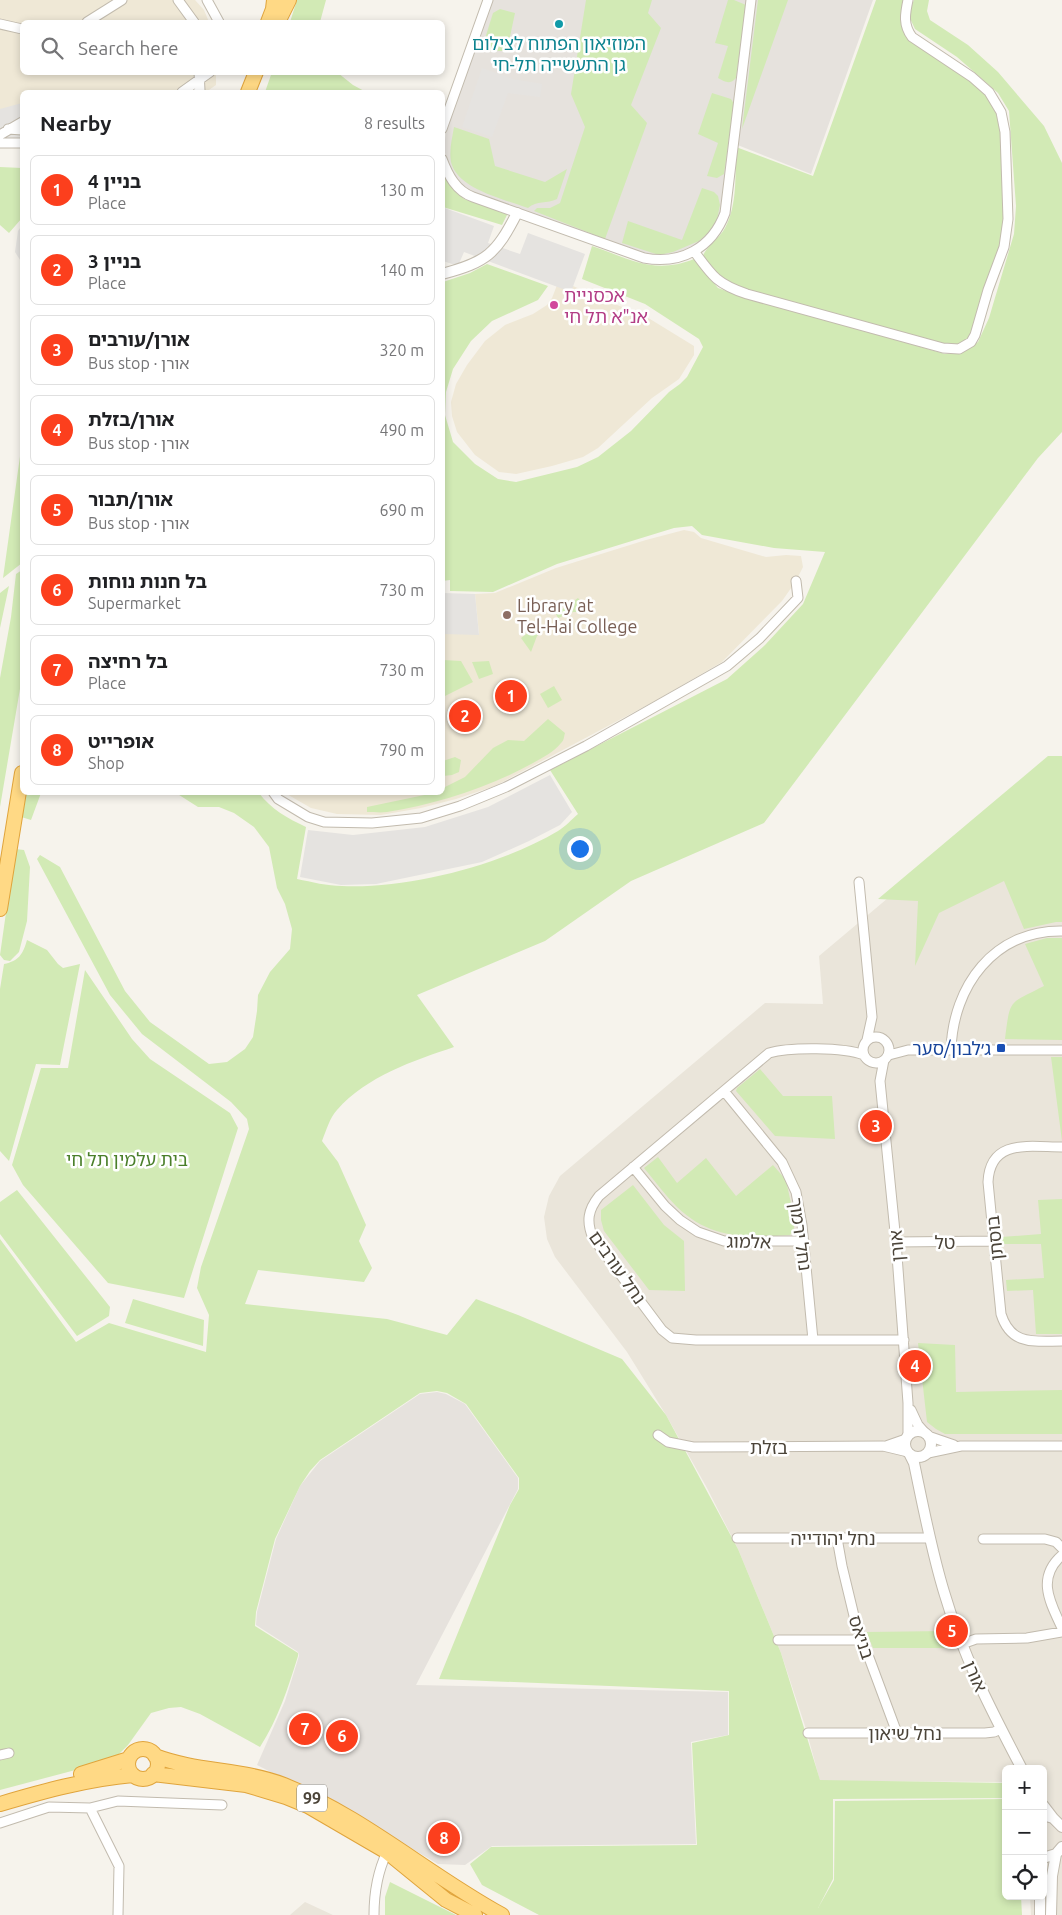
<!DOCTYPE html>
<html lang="en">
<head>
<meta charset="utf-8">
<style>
	:root { --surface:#fff; --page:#f2f2f2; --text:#202124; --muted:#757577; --line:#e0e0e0; --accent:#fc3f1d }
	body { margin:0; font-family:Ubuntu,"Noto Sans Hebrew",sans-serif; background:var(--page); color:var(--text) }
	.controls { position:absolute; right:15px; bottom:15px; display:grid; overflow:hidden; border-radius:8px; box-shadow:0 2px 8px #0003 }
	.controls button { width:45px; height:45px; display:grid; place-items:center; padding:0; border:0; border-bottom:1px solid var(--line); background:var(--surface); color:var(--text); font:25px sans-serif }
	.you { position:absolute; left:579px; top:848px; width:18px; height:18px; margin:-12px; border:4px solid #fff; border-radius:50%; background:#1a73e8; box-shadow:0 0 0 8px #1a73e833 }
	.badge { display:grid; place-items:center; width:32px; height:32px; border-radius:50%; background:var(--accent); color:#fff; font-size:16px; font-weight:700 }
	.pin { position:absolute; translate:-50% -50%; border:2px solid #fff; box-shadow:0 1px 5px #0006 }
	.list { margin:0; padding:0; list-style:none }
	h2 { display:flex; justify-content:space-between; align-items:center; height:65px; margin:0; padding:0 20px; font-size:21px }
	h2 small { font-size:16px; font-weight:400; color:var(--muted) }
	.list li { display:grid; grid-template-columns:32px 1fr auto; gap:15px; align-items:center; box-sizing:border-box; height:70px; margin:0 10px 10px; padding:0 10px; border:1px solid var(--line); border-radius:8px }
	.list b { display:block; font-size:19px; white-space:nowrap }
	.list p { margin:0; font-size:16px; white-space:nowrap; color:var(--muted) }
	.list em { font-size:16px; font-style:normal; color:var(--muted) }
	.icon { flex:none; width:28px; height:28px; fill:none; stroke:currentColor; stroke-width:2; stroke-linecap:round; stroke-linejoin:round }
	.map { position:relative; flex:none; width:1062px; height:1915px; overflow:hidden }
	.search { position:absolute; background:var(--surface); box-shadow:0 2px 8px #0003; left:20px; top:20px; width:425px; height:55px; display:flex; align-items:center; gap:12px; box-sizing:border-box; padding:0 18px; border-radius:8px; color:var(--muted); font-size:19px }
	.panel { position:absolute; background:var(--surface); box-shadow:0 2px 8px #0003; left:20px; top:90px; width:425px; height:705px; border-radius:8px }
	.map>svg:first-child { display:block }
	.residential { fill:#eae5da }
	.industrial { fill:#e6e2dd }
	.education { fill:#efe8d6 }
	.green { fill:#d2eab5 }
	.parking { fill:#e5e3e0 }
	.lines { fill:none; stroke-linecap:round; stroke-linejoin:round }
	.minor-casing { stroke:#c2bbae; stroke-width:11 }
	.tertiary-casing { stroke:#c2bbae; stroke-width:12 }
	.trunk-casing { stroke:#e0a43c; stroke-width:16 }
	.minor { stroke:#fff; stroke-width:9 }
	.tertiary { stroke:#fff; stroke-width:10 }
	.trunk { stroke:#ffd985; stroke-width:14 }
	.culture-dot { fill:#0f9aa8; stroke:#fff; stroke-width:2 }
	.hotel-dot { fill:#d1479c; stroke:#fff; stroke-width:2 }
	.education-dot { fill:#8d6e63; stroke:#fff; stroke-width:2 }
	.transit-dot { fill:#1a4fb4; stroke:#fff; stroke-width:2 }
	.labels { text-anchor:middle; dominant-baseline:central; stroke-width:5; stroke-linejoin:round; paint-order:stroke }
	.shield { fill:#fff; stroke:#817c74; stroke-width:1 }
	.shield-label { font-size:16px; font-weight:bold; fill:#4b4439 }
	.culture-label { font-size:18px; fill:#0d838f; stroke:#fff }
	.hotel-label { font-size:18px; fill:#b23c85; stroke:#fff; text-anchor:start }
	.education-label { font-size:18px; fill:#785e54; stroke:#fff; text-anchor:start }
	.transit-label { font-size:18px; fill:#164399; stroke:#fff; text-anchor:end }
	.park-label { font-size:18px; fill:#4a7f2a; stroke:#fff }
	.street-label { font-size:18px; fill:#4b4439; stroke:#fff }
</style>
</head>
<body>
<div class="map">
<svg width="1062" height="1915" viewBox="0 0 1062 1915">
	<rect width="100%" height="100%" fill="#f6f3ec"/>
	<!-- residential -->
	<path class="residential" d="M1050 762H1062V1915H1031L1030 1896H1043V1769H1006V1782L820 1781 806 1729 781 1653 738 1549 707 1488 666 1415 627 1352 555 1257 547 1239 544 1217 549 1196 560 1176 765 1003 823 1004 819 956Z
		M305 1902 333 1915H290Z"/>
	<!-- industrial -->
	<path class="industrial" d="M491 0H873L811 174 730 142 722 212 707 238 688 251 668 257 645 255 474 194 459 184 453 175 444 150 446 129Z
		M437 1392 446 1394 465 1404 518 1478V1489L416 1685 728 1692V1735L691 1742 696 1844 492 1846 465 1865 438 1864 353 1814 257 1765 285 1701 299 1656 298 1652 256 1625 257 1612 276 1539 300 1486 320 1461 420 1394Z"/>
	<!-- education -->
	<path class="education" d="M0 0H195L204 10 209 22H22V72L216 73V85L206 92H22V146L0 148Z
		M559 280 650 319 694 346V355L679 379 652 398 598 448 583 457 552 466 516 474 499 472 475 455 457 432 452 416 451 402 456 384 467 365 485 341 505 325 533 314 547 305 552 298Z
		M684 530 694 532 701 538 766 557 786 555 801 556 803 567 796 581 782 601 722 662 655 701 495 786 456 799 421 808 381 815 337 814 311 808 285 793 442 792 443 634H479L475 594 495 593 556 568 646 540Z"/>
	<!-- green -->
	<path class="green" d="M297 0H326L320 22H290Z
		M586 0H652L648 13 661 28 631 105 647 123 605 239 534 211 537 208H550L560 203 585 127 571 94Z
		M728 0H734L746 5 736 78C730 85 725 82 718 78L728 46 715 43Z
		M758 0H788L742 129Z
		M876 0H906L902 22 925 48 987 93 1001 120 1005 231 973 334 964 344 951 347 726 284 702 258C706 246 719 239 725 228 738 204 735 173 736 147L813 176Z
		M914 0H929L927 11 930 20 968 45 998 72 1044 126 1062 163V432L1038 458 764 823 631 881 545 941 417 995 454 1047C413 1061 367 1076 337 1110 330 1117 326 1131 322 1141L338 1162 366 1225 359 1241 372 1268 364 1282 258 1270 245 1304 387 1319 447 1335 476 1299 518 1315 622 1359 666 1415 738 1549 781 1653 820 1780 1006 1783V1798L833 1799V1879L818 1908 834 1880 835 1801 1006 1799V1896H1021L1022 1915H539L482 1885 470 1864 491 1847 697 1845 692 1743 729 1735V1691L439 1679 510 1505 519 1489V1478L466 1404 447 1393 437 1391 420 1393 320 1460 310 1471 300 1486 275 1539 256 1612 255 1626 298 1653V1656C288 1688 278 1719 260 1747L200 1714 181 1707 169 1708 151 1713 128 1745 117 1756 83 1768 0 1790V1239L76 1342 109 1323 206 1352 209 1315 197 1288 201 1267 249 1129 247 1119 231 1102 142 1034 110 995 37 859 40 855 60 867 125 991 150 1022 209 1064 227 1062 245 1049 253 1037 257 1011 258 995 270 972 290 949 292 929 285 904 277 888 269 847 254 827 234 813 219 807H198L176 793H259C271 809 287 818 306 827L297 879C312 882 327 886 342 886 409 889 501 865 558 831 565 827 572 819 578 814L550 770 727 679 765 645 803 604 825 552 774 548 702 535 692 526 674 528 557 564 493 592 450 591V580L442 581 443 282 470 273 487 264 548 286 538 300 492 321 471 341 453 369 446 392 445 415 453 442 475 464 498 479 516 482 577 467 598 457 631 431 669 392 680 384 687 377 703 347 699 339 645 304 582 279 592 246C630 259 654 275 694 259L718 288 732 293 945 354 963 352 978 342 989 318 1014 234 1016 206 1009 111 998 93 957 57 915 29 908 14Z
		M500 9 515 13 507 51H491L484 49 483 45 493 13Z
		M272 72 338 73 353 85 366 92H265Z
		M712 93 731 99 734 104 724 174 717 178 707 176 718 143 698 134Z
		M454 127 489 139 495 166 545 182 567 169 557 199C547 204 537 200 528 208 504 199 457 189 451 162 449 150 452 139 454 127Z
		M0 167 22 168V218L9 233 0 225Z
		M442 174 453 188 464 199 508 213 502 225 443 207Z
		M702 188 714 192 718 196 720 205 717 220 709 232 699 241 673 252 659 255 622 243 628 221 682 240Z
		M22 442V563L3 578Z
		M22 570V677L0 807V678L11 617 16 574Z
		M9 586 0 628V593Z
		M578 598 589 612H573L558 618 556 614Z
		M540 624 543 630 537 636 531 652 521 638Z
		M443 660 461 661 473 682 443 697Z
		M489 661 493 674 479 679 472 662Z
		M554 686 562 700 548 708 540 694Z
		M548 719 565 733C564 736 564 741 561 743 554 752 542 758 533 763 488 788 437 804 387 812 380 813 374 812 367 812V807L434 793 442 792 443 788 465 777 493 748 508 740 524 741Z
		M1048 756H1062V922H1056L1024 929 1004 881 939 913 915 966 918 901 878 899Z
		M455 757 461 760 459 772 452 775 443 776V761Z
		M23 793H41L31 820 18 816Z
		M15 849 24 850 30 867 27 921 19 952 10 961 4 960 0 955Z
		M1047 938H1062V1040L1005 1039C1010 998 1009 1004 1044 986L1025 944Z
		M27 940 47 950 58 964 63 968 80 964 60 1065 36 1064 9 1161 0 1151V989L4 964C19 961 23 954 27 940Z
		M85 970 132 1039 150 1059 230 1113 238 1128 184 1298 108 1283 23 1185 12 1165 41 1068H68Z
		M1051 1057H1062V1141Z
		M760 1069 783 1096H832L835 1139 775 1136 736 1091 737 1088Z
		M658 1157 677 1183 706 1158 736 1196 773 1165 786 1180 795 1222 793 1232 790 1235C747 1238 710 1239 677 1207 665 1195 655 1181 644 1168Z
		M633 1185 664 1225 684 1241 685 1291 649 1290 604 1231 601 1220V1210Z
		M17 1190 110 1307 109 1316 77 1336 0 1234V1202Z
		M1062 1199V1334H1036L1033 1290 1007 1291 1006 1280 1044 1278 1041 1244H1001V1237L1041 1234 1038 1200Z
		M133 1299 204 1320 203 1346 125 1323Z
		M918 1343 955 1345 956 1392 1062 1390V1434H945L936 1429 927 1422Z
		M946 1631 952 1648H873L866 1632Z
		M390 1882 456 1915H385V1897Z"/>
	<!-- parking -->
	<path class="parking" d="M482 68 513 79 542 84 540 97 508 93 492 137 462 127Z
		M22 103V143L0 144V109Z
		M442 207 494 226 488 243 520 254 528 233 585 254 571 292 464 252 458 266 443 261Z
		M22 225V263L15 252 18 231Z
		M443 593 475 594 479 635 443 634Z
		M550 775 572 812 560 825 529 841 482 862 376 884 341 885 300 877 308 830 353 835 425 827 488 807Z
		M325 1734 355 1747 353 1751 323 1739Z"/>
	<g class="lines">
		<!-- minor casing -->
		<g class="minor-casing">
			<path id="minor" d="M178 0 194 22
				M207 0 219 22
				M87 22 122 0
				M0 24 22 29
				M182 92 210 72
				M198 92 200 90 199 72
				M8 129 22 130
				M442 129 488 0
				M0 135 22 122
				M0 143H22
				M442 159C448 175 456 191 473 197L644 258C681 265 712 248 725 213L751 0
				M694 251C712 276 717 284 747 294L943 348 959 349 971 342 975 335 988 290 1004 247 1008 219 1005 132 1001 112 989 92 972 77 912 37C903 25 905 14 908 0
				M273 792 278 799 308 817 324 822 372 823 421 818 460 806 506 787 586 746 727 666 760 638 798 598 796 581
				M859 882 872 1017 867 1040
				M863 1050a13 13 0 1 1 26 0a13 13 0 1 1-26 0Z
				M951 1050C953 986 994 930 1062 931
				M864 1055C844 1047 789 1047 769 1053L599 1196C588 1210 586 1221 593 1238L662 1330 672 1338 696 1340H904
				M889 1055 908 1050H1062
				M884 1060 880 1081 896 1242 908 1403V1435
				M724 1091 782 1162 796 1192 802 1225 813 1340
				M1062 1147C1030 1147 990 1138 988 1182L1001 1314C1011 1346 1034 1341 1062 1341
				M633 1167 665 1206 680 1220 698 1232 724 1241H804
				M896 1242 994 1241
				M911 1410 918 1425 926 1434
				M658 1435 668 1442 693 1447 883 1446 908 1452
				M928 1436 954 1445
				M886 1446 906 1439
				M928 1453 961 1446H1062
				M737 1538H929
				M837 1538 842 1566 855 1620 897 1733
				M983 1539H1045L1056 1542 1062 1548
				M1062 1555C1036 1578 1050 1602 1062 1628
				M778 1640H862
				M962 1644 976 1639 1027 1638 1062 1632
				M808 1733H985L994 1732 1001 1729
				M0 1755 9 1753
				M90 1808 119 1866 118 1915
				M0 1823 49 1807 90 1808 118 1801 222 1805
				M374 1915C374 1893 377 1873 387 1852"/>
		</g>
		<!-- tertiary casing -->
		<g class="tertiary-casing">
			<path id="tertiary" d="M442 274C487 262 496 254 517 213
				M905 1444a13 13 0 1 1 26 0a13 13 0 1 1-26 0Z
				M910 1455 914 1463C923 1506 931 1549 944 1592 962 1654 992 1712 1022 1769
				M1043 1805 1053 1818
				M1043 1815 1053 1818 1062 1827
				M1043 1858 1056 1854 1062 1847
				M1040 1915V1896
				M1051 1915 1052 1876 1056 1854"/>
		</g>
		<!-- trunk casing -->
		<g class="trunk-casing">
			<path id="trunk" d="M268 22 273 9 274 0
				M278 22 289 0
				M248 92 256 72
				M0 909 22 773
				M128 1764a15 15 0 1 1 30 0a15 15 0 1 1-30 0Z
				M155 1756C197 1772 243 1769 284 1785 364 1817 427 1874 502 1915
				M81 1774 129 1759
				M153 1774 246 1785 286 1797 308 1806 387 1852 446 1900 475 1915
				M0 1804C44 1791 88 1779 133 1775"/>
		</g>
		<!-- minor -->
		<use href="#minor" class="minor"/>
		<!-- tertiary -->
		<use href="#tertiary" class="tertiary"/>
		<!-- trunk -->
		<use href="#trunk" class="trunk"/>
	</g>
	<!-- markers -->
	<circle class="culture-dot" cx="559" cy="24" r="5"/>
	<circle class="hotel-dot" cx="554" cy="305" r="5"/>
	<circle class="education-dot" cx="507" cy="615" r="5"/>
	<rect class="transit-dot" x="996" y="1043" width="10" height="10" rx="2.5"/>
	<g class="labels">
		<!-- shield labels -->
		<rect class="shield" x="297" y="1784.5" width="30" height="27" rx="4"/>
		<g class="shield-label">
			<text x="312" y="1798">99</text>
		</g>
		<!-- culture labels -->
		<g class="culture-label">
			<text x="559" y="43">המוזיאון הפתוח לצילום<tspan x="559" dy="21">גן התעשייה תל-חי</tspan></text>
		</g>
		<!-- hotel labels -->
		<g class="hotel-label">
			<text x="564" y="295">אכסניית<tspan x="564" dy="21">אנ"א תל חי</tspan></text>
		</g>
		<!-- education labels -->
		<g class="education-label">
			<text x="517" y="605">Library at<tspan x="517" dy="21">Tel-Hai College</tspan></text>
		</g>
		<!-- transit labels -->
		<g class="transit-label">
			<text x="991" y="1048">ג׳לבון/סער</text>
		</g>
		<!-- park labels -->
		<g class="park-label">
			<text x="127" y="1159">בית עלמין תל חי</text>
		</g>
		<!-- street labels -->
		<g class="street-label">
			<text transform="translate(801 1234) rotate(82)">נחל ירמוך</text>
			<text transform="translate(994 1238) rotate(-96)">בוסתן</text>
			<text transform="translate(749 1241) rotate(1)">אלמוג</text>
			<text x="945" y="1242">טל</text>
			<text transform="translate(896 1246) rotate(-95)">אורן</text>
			<text transform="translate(618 1267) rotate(55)">נחל עורבים</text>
			<text x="769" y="1447">בזלת</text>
			<text x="833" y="1538">נחל יהודייה</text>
			<text transform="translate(862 1637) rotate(72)">בניאס</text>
			<text transform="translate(976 1676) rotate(66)">אורן</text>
			<text x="905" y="1733">נחל שיאון</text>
		</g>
	</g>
</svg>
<div class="controls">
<button>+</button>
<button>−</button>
<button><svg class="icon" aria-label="locate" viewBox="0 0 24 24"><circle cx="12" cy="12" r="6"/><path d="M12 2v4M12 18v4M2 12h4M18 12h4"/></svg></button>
</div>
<div class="you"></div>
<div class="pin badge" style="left:511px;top:696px">1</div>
<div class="pin badge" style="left:465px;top:716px">2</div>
<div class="pin badge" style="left:876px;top:1126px">3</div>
<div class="pin badge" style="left:915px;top:1366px">4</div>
<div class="pin badge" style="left:952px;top:1631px">5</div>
<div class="pin badge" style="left:342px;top:1736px">6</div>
<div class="pin badge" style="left:305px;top:1729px">7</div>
<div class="pin badge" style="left:444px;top:1838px">8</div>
<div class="search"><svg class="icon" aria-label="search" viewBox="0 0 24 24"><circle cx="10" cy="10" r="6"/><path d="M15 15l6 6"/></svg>Search here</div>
<section class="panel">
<h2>Nearby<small>8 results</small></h2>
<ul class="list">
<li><span class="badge">1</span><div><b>בניין 4</b><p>Place</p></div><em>130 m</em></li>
<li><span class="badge">2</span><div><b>בניין 3</b><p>Place</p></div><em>140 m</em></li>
<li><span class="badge">3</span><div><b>אורן/עורבים</b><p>Bus stop · אורן</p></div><em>320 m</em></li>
<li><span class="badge">4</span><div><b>אורן/בזלת</b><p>Bus stop · אורן</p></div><em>490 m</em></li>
<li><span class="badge">5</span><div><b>אורן/תבור</b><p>Bus stop · אורן</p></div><em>690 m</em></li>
<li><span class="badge">6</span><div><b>בל חנות נוחות</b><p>Supermarket</p></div><em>730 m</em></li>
<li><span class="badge">7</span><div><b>בל רחיצה</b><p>Place</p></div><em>730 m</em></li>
<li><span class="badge">8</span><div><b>אופרייט</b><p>Shop</p></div><em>790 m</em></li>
</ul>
</section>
</div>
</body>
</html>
